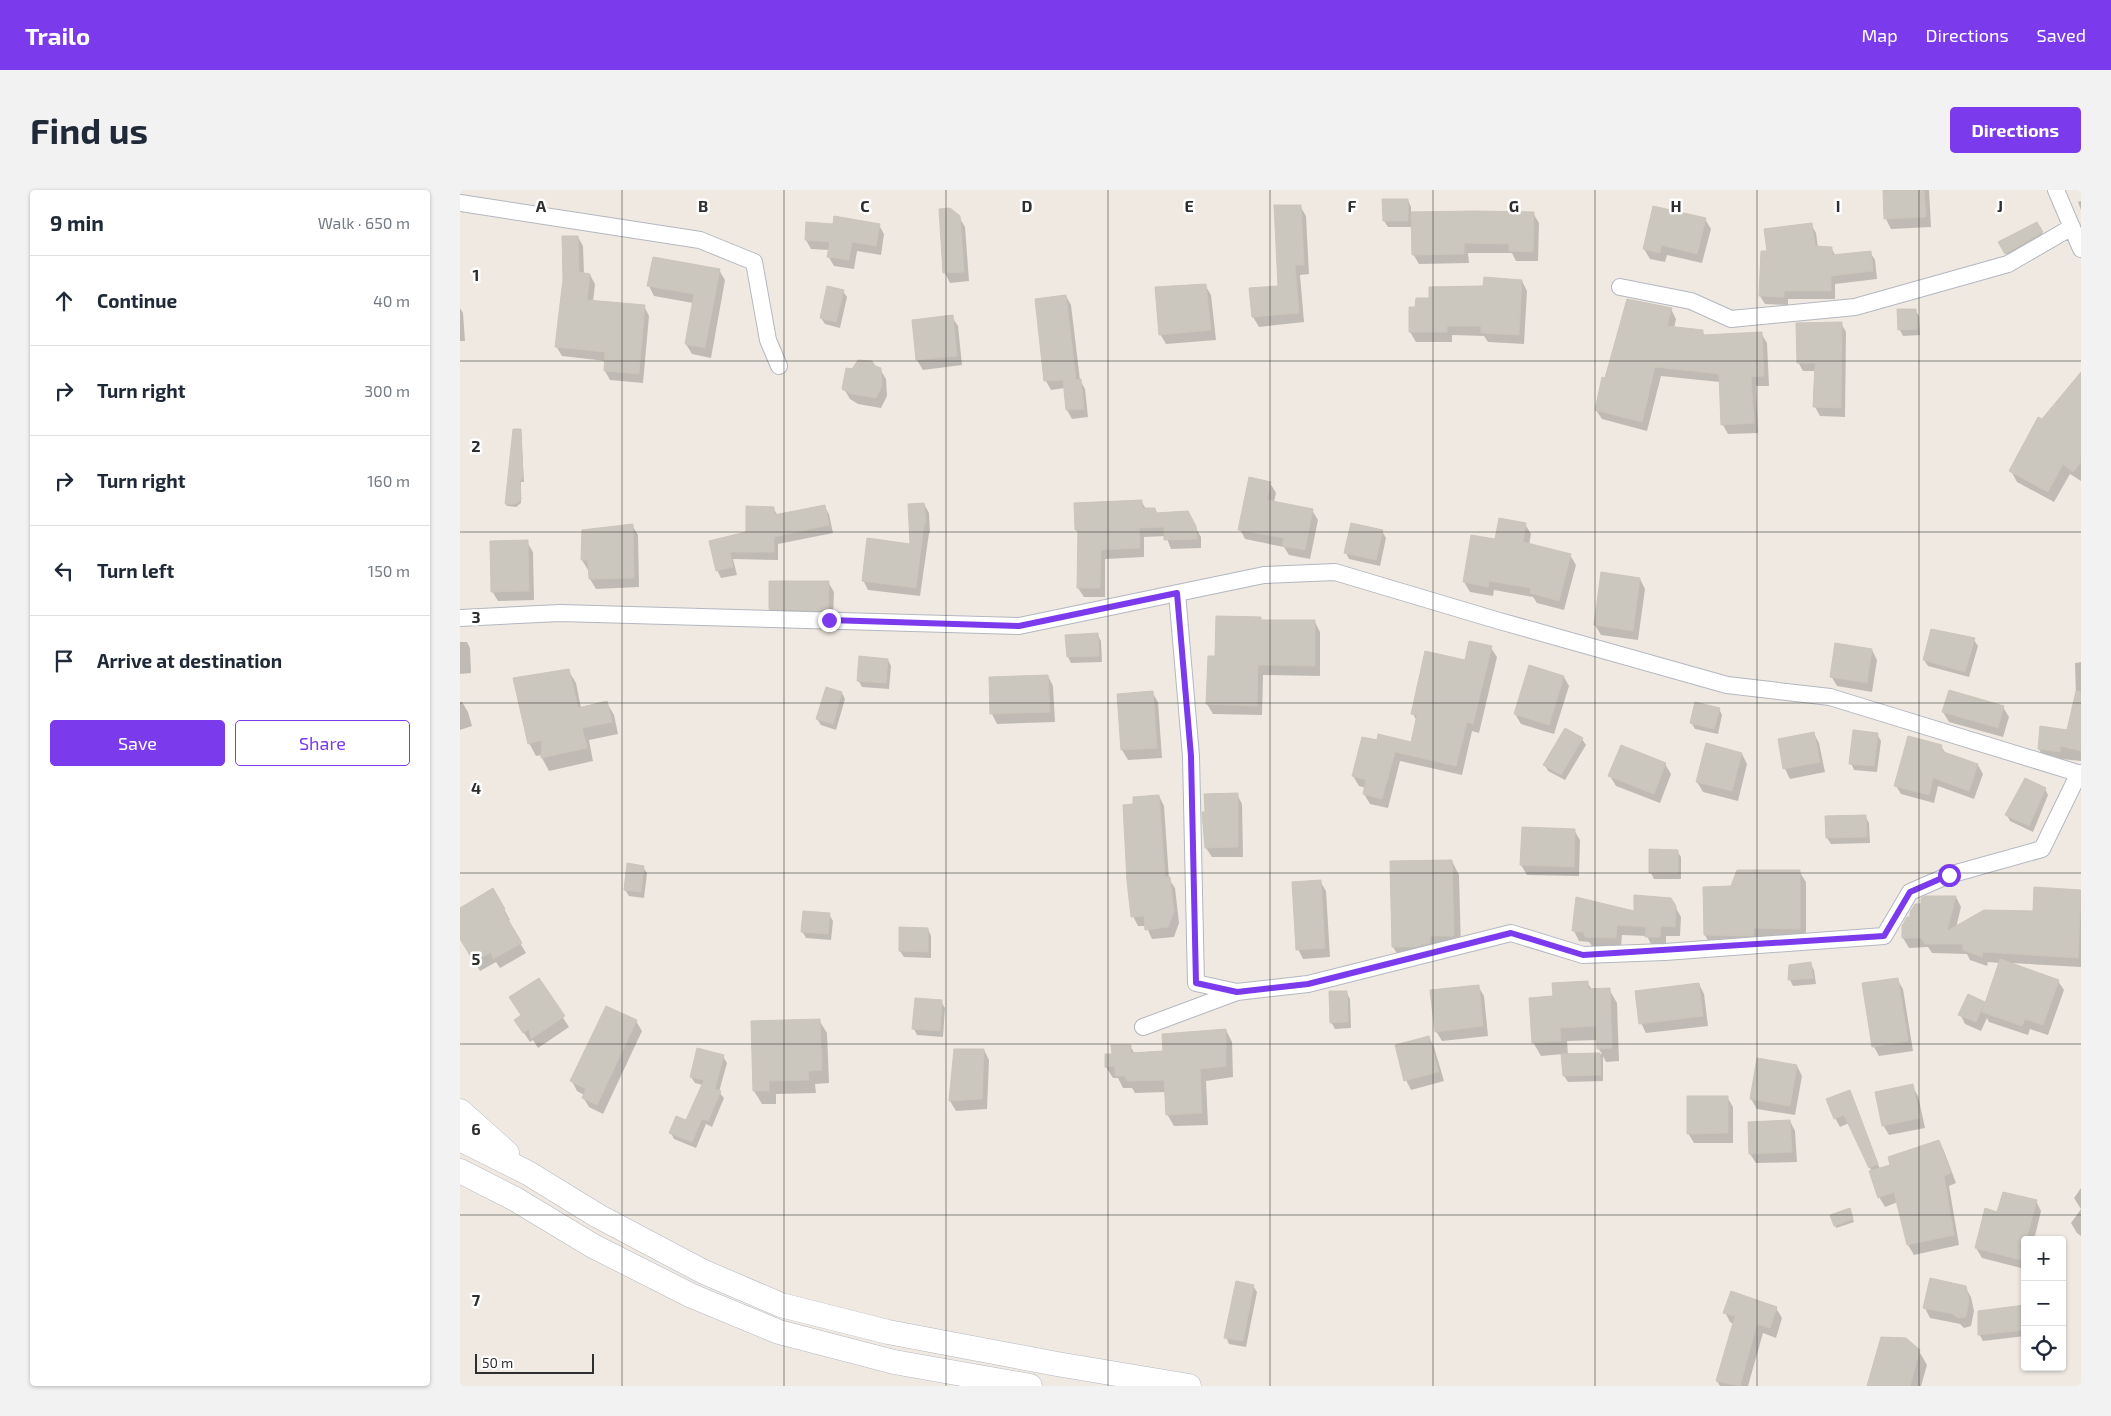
<!DOCTYPE html>
<html lang="en">
<head>
<meta charset="utf-8">
<style>
	:root { --surface:#fff; --page:#f2f2f3; --text:#1f2937; --muted:#747a83; --line:#e0e1e3; --accent:#7c3aed }
	body { margin:0; font-family:"Exo 2",sans-serif; background:var(--page); color:var(--text) }
	.controls { position:absolute; right:15px; bottom:15px; display:grid; overflow:hidden; border-radius:5px; box-shadow:0 1px 4px #0004 }
	.controls button { width:45px; height:45px; display:grid; place-items:center; padding:0; border:0; border-bottom:1px solid var(--line); background:var(--surface); color:var(--text); font:25px sans-serif }
	.scale { position:absolute; left:15px; bottom:12px; width:119px; box-sizing:border-box; padding-left:5px; border:2px solid #2e2e2e; border-top:0; font-size:14px; line-height:18px; white-space:nowrap; color:#2e2e2e; -webkit-text-stroke:4px #fff; paint-order:stroke }
	.stop { position:absolute; width:15px; height:15px; margin:-11px; border:4px solid #7c3aed; border-radius:50%; background:#fff }
	.stop.end { background:#7c3aed; border-color:#fff; box-shadow:0 1px 5px #0008 }
	.list { margin:0; padding:0; list-style:none }
	h2 { display:flex; justify-content:space-between; align-items:center; height:65px; margin:0; padding:0 20px; font-size:21px }
	h2 small { font-size:16px; font-weight:400; color:var(--muted) }
	.list li { display:grid; grid-template-columns:32px 1fr auto; gap:15px; align-items:center; box-sizing:border-box; height:90px; padding:0 20px; border-top:1px solid var(--line) }
	.list b { display:block; font-size:19px; white-space:nowrap }
	.list em { font-size:16px; font-style:normal; color:var(--muted) }
	.actions { display:flex; gap:10px; padding:15px 20px }
	.actions a { flex:1; padding:11px 0; border:1px solid var(--accent); border-radius:5px; text-align:center; font-size:18px; color:var(--accent) }
	.actions .main { background:var(--accent); color:#fff }
	.icon { flex:none; width:28px; height:28px; fill:none; stroke:currentColor; stroke-width:2; stroke-linecap:round; stroke-linejoin:round }
	.map { position:relative; flex:none; width:1621px; height:1196px; overflow:hidden; border-radius:5px }
	header { display:flex; align-items:center; gap:30px; box-sizing:border-box; height:70px; padding:0 25px; background:var(--accent); color:#fff }
	header strong { font-size:24px }
	nav { display:flex; gap:28px; margin-inline-start:auto; font-size:18px }
	.intro { display:flex; align-items:center; justify-content:space-between; box-sizing:border-box; height:120px; padding:0 30px }
	h1 { margin:0; font-size:35px }
	.button { padding:12px 22px; border-radius:5px; background:var(--accent); color:#fff; font-size:18px; font-weight:700 }
	main { display:flex; gap:30px; padding:0 30px }
	aside { flex:1; background:var(--surface); border-radius:5px; box-shadow:0 1px 4px #0004 }
	.map>svg:first-child { display:block }
	.shadow { fill:#0003; fill-rule:evenodd }
	.building { fill:#cbc7bf; stroke:#cbc5ba }
	.lines { fill:none; stroke-linecap:round; stroke-linejoin:round }
	.street-casing { stroke:#b4b7c1; stroke-width:18 }
	.secondary-casing { stroke:#b4b7c1; stroke-width:25 }
	.street { stroke:#fff; stroke-width:16 }
	.secondary { stroke:#fff; stroke-width:24 }
	.route { stroke:#7c3aed; stroke-width:6 }
	.grid { fill:none; stroke:#2e2e2e; stroke-width:1; stroke-opacity:0.55 }
	.grid-label { font-size:16px; text-anchor:middle; font-weight:bold; fill:#2e2e2e; stroke:#fff; stroke-width:5; stroke-linejoin:round; paint-order:stroke }
</style>
</head>
<body>
<header>
<strong>Trailo</strong>
<nav><a>Map</a><a>Directions</a><a>Saved</a></nav>
</header>
<div class="intro"><h1>Find us</h1><a class="button">Directions</a></div>
<main>
<aside>
<h2>9 min<small>Walk · 650 m</small></h2>
<ul class="list">
<li><svg class="icon" aria-label="ahead" viewBox="0 0 24 24"><path d="M12 20V5M6 11l6-6 6 6"/></svg><div><b>Continue</b></div><em>40 m</em></li>
<li><svg class="icon" aria-label="right" viewBox="0 0 24 24"><path d="M7 20v-9h11M14 6l5 5-5 5"/></svg><div><b>Turn right</b></div><em>300 m</em></li>
<li><svg class="icon" aria-label="right" viewBox="0 0 24 24"><path d="M7 20v-9h11M14 6l5 5-5 5"/></svg><div><b>Turn right</b></div><em>160 m</em></li>
<li><svg class="icon" aria-label="left" viewBox="0 0 24 24"><path d="M17 20v-9H6M10 6l-5 5 5 5"/></svg><div><b>Turn left</b></div><em>150 m</em></li>
<li><svg class="icon" aria-label="arrive" viewBox="0 0 24 24"><path d="M6 21V4h12l-3 4 3 4H6"/></svg><div><b>Arrive at destination</b></div></li>
</ul>
<div class="actions"><a class="main">Save</a><a>Share</a></div>
</aside>
<div class="map">
<svg width="1621" height="1196" viewBox="0 0 1621 1196">
	<rect width="100%" height="100%" fill="#efe9e1"/>
	<!-- shadow -->
	<path class="shadow" d="M1424 0H1469L1471 37 1431 39 1426 29Z
		M924 10H948L951 17V23H1073L1079 33 1078 71H1056L1052 63H1008L1009 73 959 74 953 64V37H928L924 31Z
		M1621 11V20L1618 12Z
		M840 16 846 26 849 84 840 85 844 132 799 137 793 127 819 97Z
		M499 27 505 37 509 91 490 93 485 83Z
		M1245 29 1251 39 1242 73 1207 65 1205 72 1190 69 1184 59Z
		M1577 33 1585 49 1550 70 1540 53Z
		M1351 34 1356 43 1358 58H1371L1376 66 1410 62 1415 70 1417 89 1375 94V109H1328V115L1305 114 1300 106 1309 63Z
		M374 35H419L424 44 421 65 397 61 394 79 374 76 368 66 369 60 351 59 346 50Z
		M118 47 123 56 124 84 130 85 135 94 133 112 184 116 189 126 183 193 150 190 145 181 146 171 102 166 96 156 104 89Z
		M259 80 265 90 251 168 232 164 226 154 233 113 194 106 189 96Z
		M1062 91 1067 101 1064 154 1028 152 1024 146 992 145V152H956L950 142 957 118 970 109Z
		M745 95 751 105 756 150 706 154 700 144Z
		M383 101 387 107 380 138 365 134 361 128Z
		M606 106 611 115 620 190 625 199 628 227 612 229 607 220 605 198 591 200 586 191 576 110Z
		M0 118 3 123 5 151H0Z
		M1211 119 1216 129 1214 138 1242 141 1245 146 1301 143 1307 153 1309 196H1296L1298 243 1268 244 1263 235 1260 192 1201 186 1187 241 1142 229 1136 220 1146 189Z
		M1455 120 1459 126 1460 145 1443 146 1440 140Z
		M492 127 498 136 502 175 463 180 457 170Z
		M1381 133 1386 142 1385 227 1360 226 1355 217 1356 181H1343L1338 172Z
		M414 177 420 179 426 189 427 206 421 218 398 214 390 209 384 199 393 180Z
		M1621 192V291L1610 284 1594 312 1557 292 1551 281 1582 231Z
		M61 241 64 292H61V313L56 317 47 316 46 314Z
		M810 293 816 303 814 312 852 320 858 330 850 369 829 365 824 357 785 349 780 339Z
		M681 311 686 319H695L698 324 727 323 741 347V358L711 359 706 346 684 347V367L645 369V407H624L618 398 619 345 616 339Z
		M464 314 469 323 470 343H469L460 406 408 400 403 390 452 355Z
		M364 316 369 324 373 343 318 354V370L273 369 277 385 261 388 257 380 250 352 287 343 313 318 318 326Z
		M1065 334 1071 344 1069 355 1110 365 1116 375 1104 420 1077 413 1073 407 1034 400 1033 406 1010 402 1004 392 1036 350Z
		M172 335 178 345 179 397 136 399 130 389V380H128L122 370Z
		M922 341 926 348 920 376 889 369 886 363Z
		M67 352 73 362 74 410 38 411 32 401Z
		M1180 389 1185 399 1178 450 1141 445 1135 435Z
		M368 392 374 402 373 430 316 429 310 419Z
		M800 428 802 431 855 432 860 442V486L803 485 802 525 753 524 747 514 757 467Z
		M637 444 641 451 642 472 611 473 608 467Z
		M1514 450 1518 456 1509 487 1468 476 1464 470Z
		M0 452H7L10 458 11 483 0 484Z
		M1031 458 1037 467 1019 543 1012 541 1002 585 940 571 928 618 910 614 904 604 906 598 899 596 893 586 918 552 952 553 957 531 953 524 1006 471Z
		M1412 460 1417 470 1412 502 1377 496 1371 486Z
		M428 470 431 476 429 499 402 497 398 490Z
		M1621 472V571L1583 567 1579 559 1608 541 1616 506 1615 473Z
		M108 480 116 493 121 518 147 513 154 525 158 544 129 550 133 571 89 581 82 568V565L76 566 69 553Z
		M588 486 593 496 595 532 537 534 532 524 530 489Z
		M1104 487 1109 496 1094 544 1061 534 1055 524Z
		M692 502 698 512 702 568 668 570 662 560 659 505Z
		M382 503 385 509 376 540 361 535 357 529Z
		M0 512H2L8 522 12 536 0 540Z
		M1543 517 1549 527 1543 547 1489 532 1483 522Z
		M1259 519 1262 525 1258 544 1235 539 1231 532Z
		M1354 544 1359 553 1365 582 1330 589 1325 579 1319 550Z
		M1417 544 1421 551 1417 582 1394 580 1391 573Z
		M1122 549 1126 555 1105 590 1088 581 1085 575Z
		M1481 556 1486 564 1518 575 1523 584 1514 609 1478 596 1474 613 1441 604 1436 596Z
		M1282 564 1287 574 1278 611 1243 602 1237 592Z
		M1205 574 1211 584 1200 613 1156 596 1150 586Z
		M1585 599 1588 605 1573 642 1550 631 1547 625Z
		M777 604 782 614 783 667H752L746 658V623Z
		M699 606 704 616 709 689 715 698 719 733 714 747 692 749 686 736H678L673 726 675 616Z
		M1405 626 1409 633 1410 653 1371 654 1367 648Z
		M1114 640 1120 650 1119 686 1067 685 1061 675Z
		M1217 661 1221 667V689H1194L1191 683Z
		M992 671 999 685 1001 759 941 770 933 757Z
		M183 677 187 683 184 708 169 706 165 700Z
		M1339 681 1346 692V750L1251 756 1245 745Z
		M860 691 866 701 870 767 843 769 838 759Z
		M33 700 50 730 47 731 66 763 40 778 36 772 20 781 0 746V719Z
		M1621 701V777L1550 773 1598 791 1604 800 1588 845 1570 839 1568 845 1529 832 1527 828 1521 841 1505 834 1500 824 1508 806 1526 813 1540 773 1528 772 1527 776 1510 770 1507 764 1472 763 1468 757 1449 758 1443 748 1451 728 1496 707 1501 717 1496 738 1574 722Z
		M1211 709 1221 727 1220 746H1206V757L1192 756 1187 746 1162 745 1161 757 1132 756 1129 752 1119 751 1114 741 1175 723Z
		M369 724 373 731 371 750 346 748 342 741Z
		M468 739 471 746V768L444 767 440 761Z
		M1350 773 1354 780 1356 794 1333 796 1330 790Z
		M78 789 109 837 78 858 73 850 70 852 62 840V826Z
		M1437 789 1443 799 1453 861 1419 866 1414 857Z
		M1127 792 1132 800 1149 799 1157 813 1159 871 1146 872 1143 866V891L1108 892 1104 886 1103 864 1081 866 1073 852 1094 808ZM1138 850V858L1142 864 1108 865 1107 851Z
		M1239 794 1244 804 1248 836 1186 843 1181 833Z
		M1018 796 1024 806 1028 846 982 851 976 841Z
		M886 802 890 809 891 838 875 839 871 832Z
		M481 812 485 818 483 847 457 845 454 839Z
		M359 830 367 843 369 893 355 894 356 903 316 904V914H302L294 901Z
		M176 831 182 841 143 924 129 917 123 907 124 905 117 901 112 891Z
		M766 840 772 852 773 887 746 891 748 935 714 936 707 924 706 902 675 903 672 898H663L658 888H653L646 877 653 865 670 856 675 864 704 863Z
		M969 848 974 857 984 891 951 900 946 890Z
		M524 860 529 870 527 919 496 921 490 911Z
		M263 866 267 873 259 902 264 908 252 937 246 934 236 958 214 949 211 943 227 932 243 895 235 893 231 887Z
		M1337 876 1342 886 1335 925 1297 919 1291 909Z
		M1452 896 1458 906 1465 938 1429 945 1423 935Z
		M1389 902 1420 979 1432 976 1479 951 1484 961 1496 993 1489 996 1499 1055 1454 1065 1448 1055 1438 1012 1425 1017 1419 1007 1412 982 1389 933 1380 937 1375 928Z
		M1267 907 1273 917V953H1234L1228 943Z
		M1330 931 1335 941 1337 972 1296 973 1290 964Z
		M1621 998V1046L1617 1043 1611 1033 1621 1019 1614 1008Z
		M1576 1011 1581 1021 1574 1050H1565V1079L1522 1068 1516 1058 1538 1023Z
		M1390 1022 1394 1032 1376 1038 1375 1035Z
		M793 1096 797 1102 786 1157 769 1154 766 1147Z
		M1505 1097 1511 1107 1514 1121 1511 1136 1504 1138 1500 1134 1470 1128 1465 1118Z
		M1565 1117V1146L1523 1151 1519 1144Z
		M1316 1118 1322 1128 1316 1148 1303 1143 1288 1196H1260L1257 1191 1274 1134 1270 1132 1265 1122Z
		M1459 1161 1467 1175 1461 1196H1408Z"/>
	<!-- building -->
	<path class="building" d="M1423 0H1464L1466 27 1424 29Z
		M922 9H948V31H923Z
		M814 15H841L844 75H835L839 123 792 127 789 98 818 96Z
		M1193 16 1246 28 1237 64 1201 55 1200 63 1183 59Z
		M490 18 500 26 504 82 483 83 479 19Z
		M1014 21 1074 22 1073 62 1049 61V54L1004 53V64L952 65 951 22Z
		M374 26 420 34 416 56 392 52 389 70 367 67 370 52 345 50 346 32 373 34Z
		M1577 32 1583 42 1545 64 1538 52Z
		M1352 33 1355 56 1372 57V65L1411 61 1413 81 1371 86V101H1324V107L1299 106 1301 61H1307L1304 39Z
		M102 46H118L119 82 130 84 127 110 185 115 179 184 144 181 145 162 95 157 103 89Z
		M193 67 260 79 245 158 225 154 234 104 187 96Z
		M1024 87 1062 90 1059 145 1021 143V136H987V142H949V117H955L956 108H969V97L1023 96Z
		M746 94 751 140 699 145 695 97Z
		M367 96 384 100 376 132 360 128Z
		M606 105 616 190 621 189 624 219 606 220 603 190 584 191 575 109Z
		M1167 109 1212 118 1207 136 1243 140V145L1302 142 1304 186 1291 187 1294 233 1261 235 1259 184 1195 177 1182 232 1135 220 1142 187 1145 188Z
		M1437 119H1456L1457 139 1438 140Z
		M493 125 497 166 456 170 452 130Z
		M1382 132 1381 218 1353 217 1355 173H1337L1336 133Z
		M398 170 412 171 415 176 421 178 422 196 416 208 391 204 382 199 386 178 392 179Z
		M1621 182V272L1613 282 1603 274 1588 302 1549 281 1578 227 1582 229Z
		M53 239H61L63 289H60L61 310 55 314H45Z
		M789 287 811 292 807 310 853 319 845 360 822 356 824 348 778 340Z
		M682 310V318H695L696 323 728 321 736 336 737 349 704 350V337L679 338 680 358 641 360 640 398H617L618 340H615L614 313Z
		M464 313 466 334H464L456 398 402 391 407 348 450 354 448 314Z
		M365 315 369 335 314 347V362H270L273 377 256 381 249 351 286 342V316L314 317V325Z
		M1039 328 1066 333 1063 352 1111 364 1099 411 1070 403 1071 398 1029 391 1028 397 1003 392 1011 345 1035 349Z
		M891 333 923 340 916 370 884 363Z
		M173 334 174 388 129 389 128 370H121L122 340Z
		M68 350 69 401 31 402 30 351Z
		M1141 382 1180 388 1173 441 1134 435Z
		M309 391H369L368 421 309 419Z
		M756 426 801 427V430H855V476L798 475 797 516 746 514 748 466H755Z
		M1471 439 1515 448 1505 482 1463 470Z
		M638 443 639 466 607 467 605 445Z
		M1009 451 1032 456 1013 534 1007 532 996 576 935 562 922 609 903 604 906 590 892 586 902 547 917 550 918 544 951 552 957 525 951 524 965 461 1005 470Z
		M1375 453 1412 459 1407 493 1370 487Z
		M399 466 428 469 426 493 397 491Z
		M1069 475 1104 486 1089 535 1054 524Z
		M109 479 118 518 147 511 152 532 122 538 127 558 81 568 82 550 68 554 53 488Z
		M588 485 590 522 530 524 529 487Z
		M366 497 382 502 373 534 356 529Z
		M1489 500 1544 516 1538 538 1482 522Z
		M693 501 697 558 661 560 657 504Z
		M1616 501 1621 502V561L1600 556V562L1578 559 1580 536 1607 540Z
		M1235 512 1260 518 1254 539 1230 533Z
		M1105 538 1123 548 1101 585 1083 575Z
		M1393 540 1418 543 1414 576 1389 574Z
		M1354 542 1360 572 1323 579 1318 549Z
		M1448 546 1482 555 1481 561 1518 574 1509 601 1473 588 1469 605 1434 596Z
		M1246 553 1282 563 1272 601 1236 592Z
		M1161 555 1206 573 1194 604 1148 586Z
		M1565 588 1586 598 1569 636 1545 625Z
		M778 603V657L745 658 742 622H745L744 604Z
		M699 605 705 687H710L714 722 708 737 685 740 684 726 671 727 667 691 663 615 673 614V607Z
		M1406 625 1407 647 1366 648 1365 626Z
		M1062 637 1115 639 1114 677 1060 675Z
		M1189 659 1218 660V683H1189Z
		M992 670 994 746H970V753L955 757H932L930 671Z
		M167 673 184 676 181 702 164 700Z
		M1277 680H1340V739L1294 738 1293 746 1244 745 1243 697 1271 696Z
		M861 690 865 758 836 760 832 692Z
		M1574 697 1621 700 1618 768 1523 762 1522 767 1503 760V754H1465L1461 748H1442V736L1447 727H1450V722L1455 714H1461V708L1465 706H1496L1487 741 1524 720 1573 721Z
		M33 698 45 719 43 721 62 753 33 769 31 762 14 772 0 749V718Z
		M1174 705 1211 708 1216 716 1215 737 1201 736 1200 747H1185L1186 737 1157 735 1156 748 1125 747 1124 742 1112 741 1116 707 1174 721Z
		M343 721 370 723 368 744 341 742Z
		M439 737 468 738V762L439 761Z
		M1540 769 1599 790 1583 835 1565 829 1562 836 1522 822Z
		M1351 772 1353 788 1328 790 1329 775Z
		M79 788 105 826 71 849 69 839 63 843 54 830 61 825 49 807Z
		M1438 788 1448 851 1412 857 1402 793Z
		M1128 791V799L1150 798 1152 858 1137 859 1136 836 1100 838 1101 851 1072 853 1069 808 1093 806 1092 793Z
		M1239 793 1243 826 1179 834 1175 801Z
		M1019 795 1023 836 975 842 970 800Z
		M869 801H887L888 832 870 833Z
		M1508 804 1525 812 1516 832 1498 825Z
		M455 808 482 810 480 841 452 839Z
		M146 816 177 830 137 915 122 908 126 899 110 891Z
		M360 829 362 880 348 881 349 890 309 891V901H293L291 831Z
		M766 839V876L740 879 742 923 706 925 704 890 667 891 665 886H655V876L645 877V864H652L651 855H671V863L703 861 702 844Z
		M969 846 979 882 944 891 935 855Z
		M237 858 264 865 255 899 261 901 248 931 242 929 232 952 209 943 216 926 226 930 244 890 230 887Z
		M494 859H524L522 909 489 911Z
		M1140 863 1141 885 1103 886 1101 864Z
		M1297 868 1337 875 1330 916 1290 909Z
		M1453 894 1460 928 1422 936 1415 902Z
		M1390 900 1418 974 1409 978 1384 925 1374 929 1366 909Z
		M1227 906H1268V943L1227 944Z
		M1330 930 1332 962 1289 964 1288 932Z
		M1479 950 1491 983 1484 986 1494 1045 1447 1055 1434 1002 1418 1008 1409 981 1430 975 1428 967Z
		M1543 1002 1577 1010 1566 1050H1565L1561 1070 1515 1058 1525 1018 1537 1022Z
		M1390 1018 1393 1029 1374 1036 1370 1025Z
		M1470 1088 1506 1096 1509 1110 1506 1127 1498 1128 1493 1124 1463 1118Z
		M776 1091 794 1095 783 1151 764 1148Z
		M1271 1101 1317 1117 1310 1138 1297 1134 1280 1196 1256 1191 1275 1126 1263 1123Z
		M1565 1115V1140L1518 1145V1121Z
		M1421 1147 1446 1148 1460 1160 1450 1196H1407Z"/>
	<g class="lines">
		<!-- street casing -->
		<g class="street-casing">
			<path id="street" d="M1596 0 1621 59
				M0 13 240 50 294 72 308 150 319 176
				M1160 97 1231 111 1271 129 1395 117 1548 74 1612 37
				M717 403 731 566 736 793 777 802 848 794 1051 743 1123 765 1205 762 1424 746 1450 702 1489 685 1582 659 1619 583
				M0 428 100 423 559 436 804 385 875 382 1036 430 1267 495 1370 507 1621 584
				M683 837 777 802"/>
		</g>
		<!-- secondary casing -->
		<g class="secondary-casing">
			<path id="secondary" d="M0 921 47 963
				M0 949 68 983 138 1026 244 1082 321 1115 428 1142 597 1174 729 1196
				M0 981 55 1009 133 1056 232 1106 319 1142 434 1172 570 1196"/>
		</g>
		<!-- street -->
		<use href="#street" class="street"/>
		<!-- secondary -->
		<use href="#secondary" class="secondary"/>
	</g>
	<g class="lines">
		<!-- route -->
		<path class="route" d="M369 430 559 436 717 403 731 566 736 793 777 802 848 794 1051 743 1123 765 1424 746 1450 702 1489 685"/>
	</g>
	<!-- grid -->
	<path class="grid" d="M162 0V1196M324 0V1196M486 0V1196M648 0V1196M810 0V1196M973 0V1196M1135 0V1196M1297 0V1196M1459 0V1196M0 171H1621M0 342H1621M0 513H1621M0 683H1621M0 854H1621M0 1025H1621"/>
	<g class="grid-label">
		<text x="81" y="22">A</text>
		<text x="243" y="22">B</text>
		<text x="405" y="22">C</text>
		<text x="567" y="22">D</text>
		<text x="729" y="22">E</text>
		<text x="892" y="22">F</text>
		<text x="1054" y="22">G</text>
		<text x="1216" y="22">H</text>
		<text x="1378" y="22">I</text>
		<text x="1540" y="22">J</text>
		<text x="16" y="91">1</text>
		<text x="16" y="262">2</text>
		<text x="16" y="433">3</text>
		<text x="16" y="604">4</text>
		<text x="16" y="775">5</text>
		<text x="16" y="945">6</text>
		<text x="16" y="1116">7</text>
	</g>
</svg>
<div class="controls">
<button>+</button>
<button>−</button>
<button><svg class="icon" aria-label="locate" viewBox="0 0 24 24"><circle cx="12" cy="12" r="6"/><path d="M12 2v4M12 18v4M2 12h4M18 12h4"/></svg></button>
</div>
<div class="scale">50 m</div>
<div class="stop" style="left:1489px;top:685px"></div>
<div class="stop end" style="left:369px;top:430px"></div>
</div>
</main>
</body>
</html>
